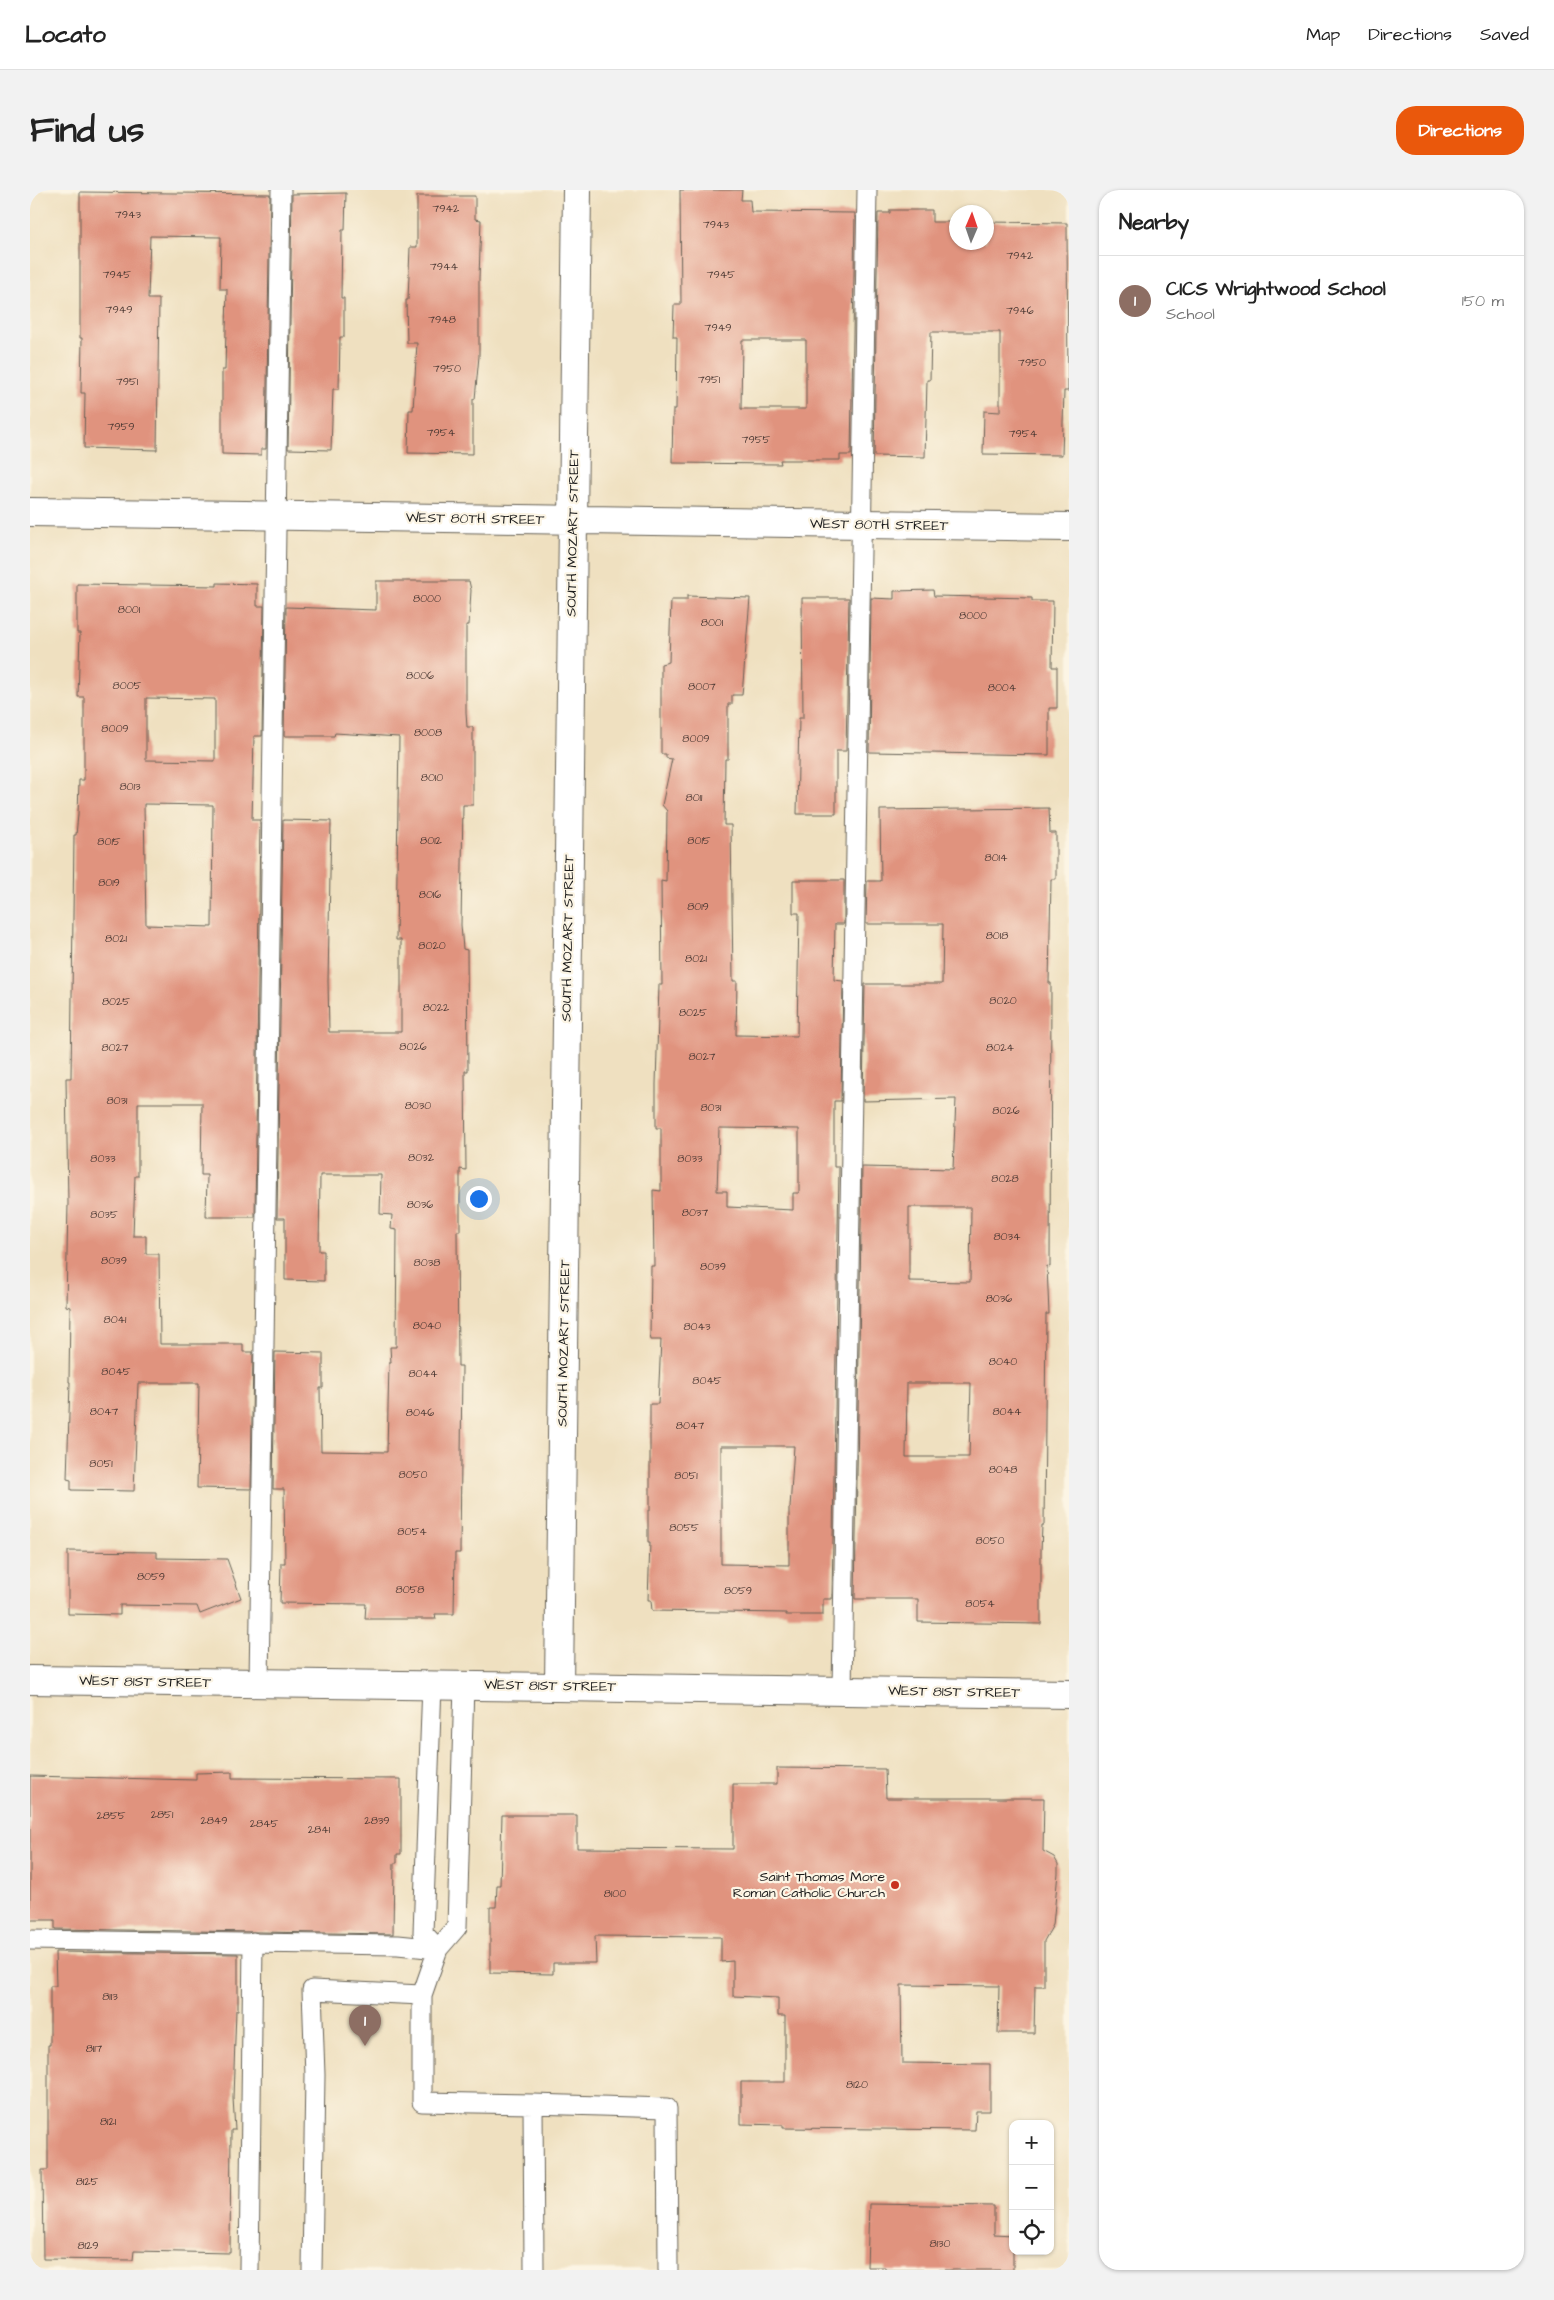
<!DOCTYPE html>
<html lang="en">
<head>
<meta charset="utf-8">
<style>
	:root { --surface:#fff; --page:#f2f2f2; --text:#222; --muted:#767676; --line:#e0e0e0; --accent:#ea580c }
	body { margin:0; font-family:"Architects Daughter",sans-serif; background:var(--page); color:var(--text) }
	.controls { position:absolute; right:15px; bottom:15px; display:grid; overflow:hidden; border-radius:10px; box-shadow:0 1px 4px #0004 }
	.controls button { width:45px; height:45px; display:grid; place-items:center; padding:0; border:0; border-bottom:1px solid var(--line); background:var(--surface); color:var(--text); font:25px sans-serif }
	.compass { position:absolute; left:919px; top:15px; width:45px; height:45px; border-radius:50%; background:var(--surface); box-shadow:0 1px 4px #0004; rotate:2deg }
	.you { position:absolute; left:448px; top:1008px; width:18px; height:18px; margin:-12px; border:4px solid #fff; border-radius:50%; background:#1a73e8; box-shadow:0 0 0 8px #1a73e833 }
	.badge { display:grid; place-items:center; width:32px; height:32px; border-radius:50%; background:var(--accent); color:#fff; font-size:16px; font-weight:700 }
	.pin { position:absolute; translate:-50% -41px; filter:drop-shadow(0 1px 2px #0008) }
	.pin::after { content:''; position:absolute; top:26px; width:18px; height:15px; background:inherit; clip-path:polygon(0 0,100% 0,50% 100%) }
	.list { margin:0; padding:0; list-style:none }
	h2 { display:flex; justify-content:space-between; align-items:center; height:65px; margin:0; padding:0 20px; font-size:21px }
	h2 small { font-size:16px; font-weight:400; color:var(--muted) }
	.list li { display:grid; grid-template-columns:32px 1fr auto; gap:15px; align-items:center; box-sizing:border-box; height:90px; padding:0 20px; border-top:1px solid var(--line) }
	.list b { display:block; font-size:19px; white-space:nowrap }
	.list p { margin:0; font-size:16px; white-space:nowrap; color:var(--muted) }
	.list em { font-size:16px; font-style:normal; color:var(--muted) }
	.icon { flex:none; width:28px; height:28px; fill:none; stroke:currentColor; stroke-width:2; stroke-linecap:round; stroke-linejoin:round }
	.map { position:relative; flex:none; width:1039px; height:2080px; overflow:hidden; border-radius:20px }
	header { display:flex; align-items:center; gap:30px; box-sizing:border-box; height:70px; padding:0 25px; background:var(--surface); border-bottom:1px solid var(--line) }
	header strong { font-size:24px }
	nav { display:flex; gap:28px; margin-inline-start:auto; font-size:18px }
	.intro { display:flex; align-items:center; justify-content:space-between; box-sizing:border-box; height:120px; padding:0 30px }
	h1 { margin:0; font-size:35px }
	.button { padding:12px 22px; border-radius:20px; background:var(--accent); color:#fff; font-size:18px; font-weight:700 }
	main { display:flex; gap:30px; padding:0 30px }
	aside { flex:1; background:var(--surface); border-radius:20px; box-shadow:0 1px 4px #0004 }
	.map>svg:first-child { display:block }
	.building { fill:#e0937e; fill-rule:evenodd }
	.lines { fill:none; stroke-linecap:round; stroke-linejoin:round }
	.lane-casing { stroke:#666155; stroke-width:21 }
	.street-casing { stroke:#666155; stroke-width:30 }
	.lane { stroke:#fff; stroke-width:19 }
	.street { stroke:#fff; stroke-width:28 }
	.poi-dot { fill:#c8321e; stroke:#fcf5e5; stroke-width:2 }
	.labels { text-anchor:middle; dominant-baseline:central; stroke-width:4.5; stroke-linejoin:round; paint-order:stroke }
	.number-label { font-size:11px; fill:#4d3a34 }
	.street-label { font-size:14px; fill:#1c1c1c; stroke:#fcf5e5 }
	.poi-label { font-size:14px; fill:#1c1c1c; stroke:#fcf5e5; text-anchor:end }
</style>
</head>
<body>
<header>
<strong>Locato</strong>
<nav><a>Map</a><a>Directions</a><a>Saved</a></nav>
</header>
<div class="intro"><h1>Find us</h1><a class="button">Directions</a></div>
<main>
<div class="map">
<svg width="1039" height="2080" viewBox="0 0 1039 2080">
	<rect width="100%" height="100%" fill="#fcf5e5"/>
	<filter id="ink" filterUnits="userSpaceOnUse"><feTurbulence type="fractalNoise" baseFrequency=".02" numOctaves="2"/><feDisplacementMap in="SourceGraphic" scale="10" xChannelSelector="R" yChannelSelector="G"/><feConvolveMatrix kernelMatrix="1 2 1 2 8 2 1 2 1" color-interpolation-filters="sRGB"/></filter>
	<filter id="wash" filterUnits="userSpaceOnUse"><feTurbulence type="fractalNoise" baseFrequency=".0096" numOctaves="4" result="noise"/><feDisplacementMap in="SourceGraphic" scale="20" xChannelSelector="R" yChannelSelector="G"/><feGaussianBlur stdDeviation="1.12" result="paint"/><feColorMatrix in="noise" values="0 0 0 0 0 0 0 0 0 0 0 0 0 0 0 0 0 1.4 0 .05"/><feComposite in="paint" operator="in"/></filter>
	<g filter="url(#wash)">
		<rect width="100%" height="100%" fill="#efe0c0"/>
		<g id="blocks">
			<!-- building -->
			<path class="building" d="M650 0H712L711 10H720L721 22 825 23 821 265H810V270H750L751 274 642 273 643 219H646L647 147H643L644 115H651ZM712 150H776V219H711Z
				M50 2 240 4 236 259H231V265L192 264V180H195L197 99H190L191 47 120 46 118 109H129L127 260 54 258 55 203H51L52 148H50Z
				M316 3 315 40H312L311 108H314V147H310L309 199H303L301 260 258 259 262 4Z
				M387 6H445V29L451 30 449 88V166L445 209H443V264L378 263 379 220H383L387 153H377L376 110H378L380 57H387Z
				M860 20H902V32H926V52H956V32L1037 33 1038 201H1034L1032 265 953 264 954 221 970 222V142H901L900 190H897L895 267 844 266 848 23H860Z
				M346 391H439L441 400 439 435H436V523L437 537H443V615H433L431 735 433 759 437 760 438 881H435L436 980 430 979V1041H427L428 1176H432L430 1363H425L424 1424H405L406 1429H335L336 1414 250 1413 251 1373H255L254 1299H243L245 1162 293 1163V1198H290L291 1261 357 1262 359 1173H361L360 1157H366L367 1040 361 1039 362 1025 350 1024 351 985H290L289 1061H294V1091L255 1090V1028H247L253 630 301 631 298 791 299 842H371V750H366L369 547 305 543 304 546H254L256 417 346 420Z
				M187 393 227 394V416H234L232 546H224L222 630H230L225 1027H176L177 985H171L172 913H108V986H105L103 1046H116V1064H129L130 1154H213V1162H223L221 1299 167 1298 169 1193H108L104 1301 41 1300V1290L37 1289 40 1192H39L40 1117 36 1116 38 1013 36 888H41L44 645H46L48 625 49 590H54V507H48L50 443H47V394L187 396ZM116 508 185 509V571L116 570ZM114 614 183 615 182 737 116 735Z
				M903 400 904 406 1002 408V411H1023L1022 477H1027V518H1019V565L839 562 841 408 864 409V401Z
				M657 406 720 408 712 505H702V514H698V569H695L694 635H701L703 791H707L706 845 767 846 769 723H763V690H814V734H805L804 790 813 791 811 911H804V977H809L802 1409H793V1425H756V1423L622 1421 621 1410H618L620 1352H618V1321H620V1214H628L631 1150H621L620 1145 621 1076H624L623 1000 631 1001V938H626V894L629 795H632L631 691 636 692 637 621 632 615 642 569 636 568V564H631V474L639 472 641 410H657ZM689 938 769 939V1003H763V1020L697 1017V1001H687ZM691 1256H764L760 1318H759V1375L691 1374Z
				M772 408H819L816 561H806V624H767L769 528H773Z
				M1019 618 1020 643H1026V689H1021L1019 793H1021L1020 1077 1017 1076 1019 1124H1016L1014 1335H1012L1011 1362V1434L888 1432V1409H825L832 977 923 979 926 909 833 911 835 794H912L913 734H836L837 691H851L850 620ZM879 1017H941L940 1092 879 1091ZM877 1193H941L939 1267H876Z
				M38 1361 127 1362V1368L197 1369 211 1408 170 1424 167 1416 90 1415V1425L38 1424Z
				M747 1578 855 1579 856 1608H1014L1013 1661 1024 1667 1028 1674V1683L1023 1735 1014 1751V1796H1005L1004 1843H968L969 1796 871 1795 872 1873 960 1874V1921H946L945 1940 753 1938V1935L711 1934V1892H755V1826H748V1808L703 1806V1771L691 1772V1747L565 1746 566 1773H523V1784L460 1783V1717H466L467 1695H470L472 1625H547V1658L703 1659V1594H747Z
				M202 1582V1588L371 1589V1664H367V1673H364L363 1744 25 1739V1730H0V1586L166 1590V1583Z
				M25 1762 208 1764V1820H206L203 1908 205 1940H201L200 2063 104 2061 103 2070 13 2069 12 1980H18V1855H20V1796H26Z
				M839 2014 964 2016V2044L983 2045V2080H855V2077H837Z"/>
		</g>
	</g>
	<g filter="url(#ink)">
		<use href="#blocks" fill-opacity="0" stroke="#666155" stroke-width="1"/>
		<g class="lines">
			<!-- lane casing -->
			<g class="lane-casing">
				<path id="lane" d="M229 1493 251 0
					M402 1494 393 1743 408 1759 427 1737 434 1495
					M812 1500 837 0
					M0 1750 368 1755 408 1759 392 1805V1912L503 1914 504 2080
					M503 1914 637 1918 638 2080
					M219 2080 223 1752
					M282 2080 285 1885 282 1800 392 1805"/>
			</g>
			<!-- street casing -->
			<g class="street-casing">
				<path id="street" d="M0 322 1039 337
					M0 1490 1039 1504
					M529 1496 547 0"/>
			</g>
			<!-- lane -->
			<use href="#lane" class="lane"/>
			<!-- street -->
			<use href="#street" class="street"/>
		</g>
	</g>
	<!-- markers -->
	<circle class="poi-dot" cx="865" cy="1695" r="5"/>
	<g class="labels">
		<!-- number labels -->
		<g class="number-label">
			<text x="416" y="18">7942</text>
			<text x="98" y="24">7943</text>
			<text x="686" y="34">7943</text>
			<text x="990" y="65">7942</text>
			<text x="414" y="76">7944</text>
			<text x="87" y="84">7945</text>
			<text x="691" y="84">7945</text>
			<text x="89" y="119">7949</text>
			<text x="990" y="120">7946</text>
			<text x="412" y="129">7948</text>
			<text x="688" y="137">7949</text>
			<text x="1002" y="172">7950</text>
			<text x="417" y="178">7950</text>
			<text x="679" y="189">7951</text>
			<text x="97" y="191">7951</text>
			<text x="91" y="236">7959</text>
			<text x="411" y="242">7954</text>
			<text x="993" y="243">7954</text>
			<text x="726" y="249">7955</text>
			<text x="397" y="408">8000</text>
			<text x="99" y="419">8001</text>
			<text x="943" y="425">8000</text>
			<text x="682" y="432">8001</text>
			<text x="390" y="485">8006</text>
			<text x="97" y="495">8005</text>
			<text x="672" y="496">8007</text>
			<text x="972" y="497">8004</text>
			<text x="85" y="538">8009</text>
			<text x="398" y="542">8008</text>
			<text x="666" y="548">8009</text>
			<text x="402" y="587">8010</text>
			<text x="100" y="596">8013</text>
			<text x="664" y="607">8011</text>
			<text x="401" y="650">8012</text>
			<text x="669" y="650">8015</text>
			<text x="79" y="651">8015</text>
			<text x="966" y="667">8014</text>
			<text x="79" y="692">8019</text>
			<text x="400" y="704">8016</text>
			<text x="668" y="716">8019</text>
			<text x="967" y="745">8018</text>
			<text x="86" y="748">8021</text>
			<text x="402" y="755">8020</text>
			<text x="666" y="768">8021</text>
			<text x="973" y="810">8020</text>
			<text x="86" y="811">8025</text>
			<text x="406" y="817">8022</text>
			<text x="663" y="822">8025</text>
			<text x="383" y="856">8026</text>
			<text x="85" y="857">8027</text>
			<text x="970" y="857">8024</text>
			<text x="672" y="866">8027</text>
			<text x="87" y="910">8031</text>
			<text x="388" y="915">8030</text>
			<text x="681" y="917">8031</text>
			<text x="976" y="920">8026</text>
			<text x="391" y="967">8032</text>
			<text x="73" y="968">8033</text>
			<text x="660" y="968">8033</text>
			<text x="975" y="988">8028</text>
			<text x="390" y="1014">8036</text>
			<text x="665" y="1022">8037</text>
			<text x="74" y="1024">8035</text>
			<text x="977" y="1046">8034</text>
			<text x="84" y="1070">8039</text>
			<text x="397" y="1072">8038</text>
			<text x="683" y="1076">8039</text>
			<text x="969" y="1108">8036</text>
			<text x="85" y="1129">8041</text>
			<text x="397" y="1135">8040</text>
			<text x="667" y="1136">8043</text>
			<text x="973" y="1171">8040</text>
			<text x="86" y="1181">8045</text>
			<text x="393" y="1183">8044</text>
			<text x="677" y="1190">8045</text>
			<text x="74" y="1221">8047</text>
			<text x="977" y="1221">8044</text>
			<text x="390" y="1222">8046</text>
			<text x="660" y="1235">8047</text>
			<text x="71" y="1273">8051</text>
			<text x="973" y="1279">8048</text>
			<text x="383" y="1284">8050</text>
			<text x="656" y="1285">8051</text>
			<text x="654" y="1337">8055</text>
			<text x="382" y="1341">8054</text>
			<text x="960" y="1350">8050</text>
			<text x="121" y="1386">8059</text>
			<text x="380" y="1399">8058</text>
			<text x="708" y="1400">8059</text>
			<text x="950" y="1413">8054</text>
			<text x="132" y="1624">2851</text>
			<text x="81" y="1625">2855</text>
			<text x="184" y="1630">2849</text>
			<text x="347" y="1630">2839</text>
			<text x="234" y="1633">2845</text>
			<text x="289" y="1639">2841</text>
			<text x="585" y="1703">8100</text>
			<text x="80" y="1806">8113</text>
			<text x="64" y="1858">8117</text>
			<text x="827" y="1894">8120</text>
			<text x="78" y="1931">8121</text>
			<text x="57" y="1991">8125</text>
			<text x="910" y="2053">8130</text>
			<text x="58" y="2055">8129</text>
		</g>
		<!-- street labels -->
		<g class="street-label">
			<text transform="translate(445 329) rotate(1)">WEST 80TH STREET</text>
			<text transform="translate(849 335) rotate(1)">WEST 80TH STREET</text>
			<text transform="translate(543 343) rotate(-89)">SOUTH MOZART STREET</text>
			<text transform="translate(538 748) rotate(-89)">SOUTH MOZART STREET</text>
			<text transform="translate(534 1153) rotate(-89)">SOUTH MOZART STREET</text>
			<text transform="translate(115 1492) rotate(1)">WEST 81ST STREET</text>
			<text transform="translate(520 1496) rotate(1)">WEST 81ST STREET</text>
			<text transform="translate(924 1502) rotate(1)">WEST 81ST STREET</text>
		</g>
		<!-- poi labels -->
		<g class="poi-label">
			<text x="855" y="1687">Saint Thomas More<tspan x="855" dy="16">Roman Catholic Church</tspan></text>
		</g>
	</g>
</svg>
<div class="controls">
<button>+</button>
<button>−</button>
<button><svg class="icon" aria-label="locate" viewBox="0 0 24 24"><circle cx="12" cy="12" r="6"/><path d="M12 2v4M12 18v4M2 12h4M18 12h4"/></svg></button>
</div>
<svg class="compass" viewBox="-18 -18 36 36"><path d="M0-13l5 13h-10z" fill="#e53935"/><path d="M0 13l5-13h-10z" fill="#767676"/></svg>
<div class="you"></div>
<div class="pin badge" style="left:335px;top:1856px;background:#8d6e63">1</div>
</div>
<aside>
<h2>Nearby<small></small></h2>
<ul class="list">
<li><span class="badge" style="background:#8d6e63">1</span><div><b>CICS Wrightwood School</b><p>School</p></div><em>150 m</em></li>
</ul>
</aside>
</main>
</body>
</html>
